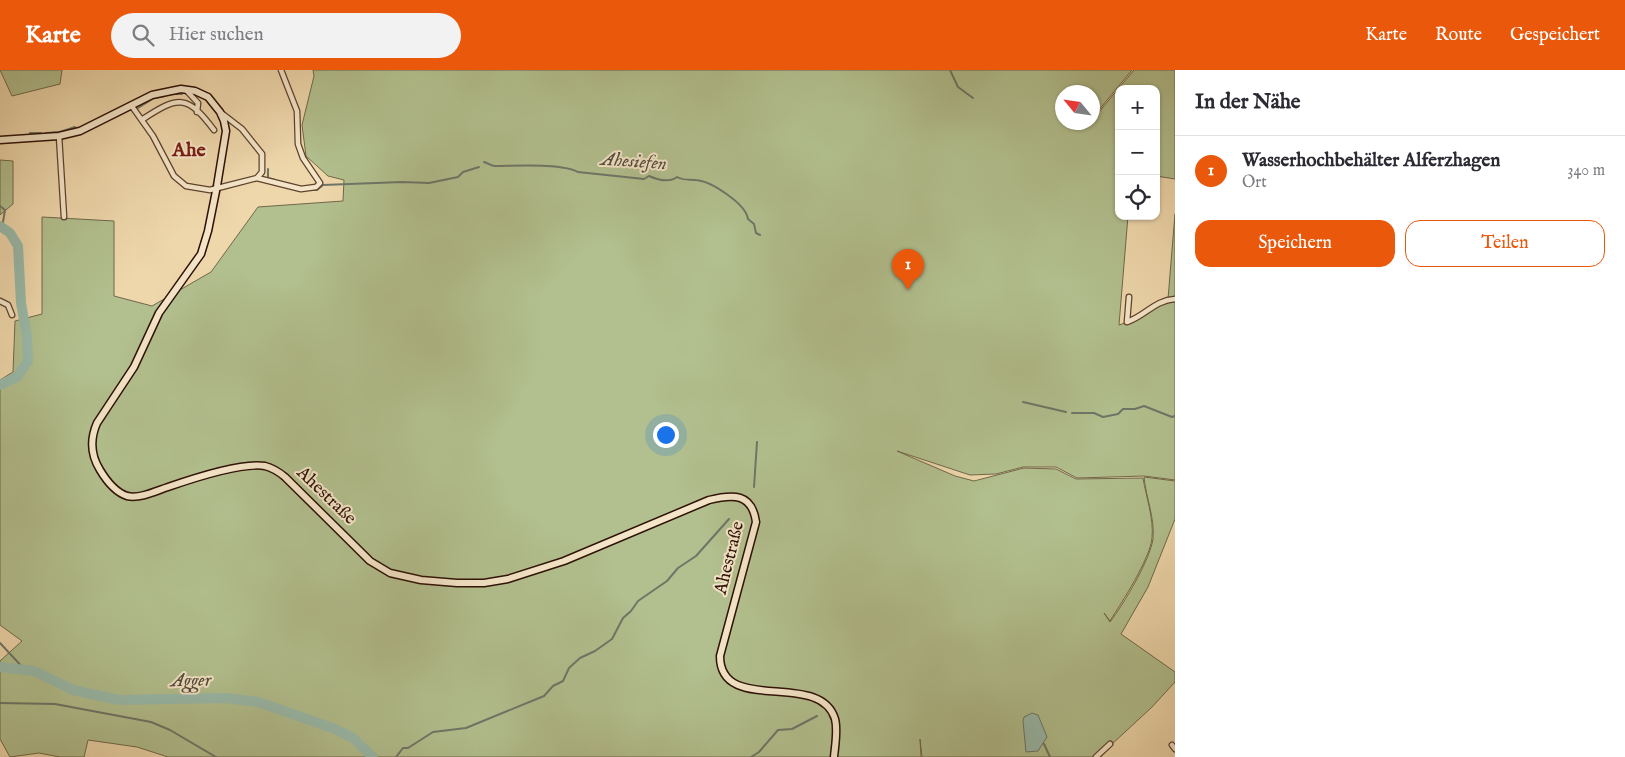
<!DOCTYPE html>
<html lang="de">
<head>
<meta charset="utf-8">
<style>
	:root { --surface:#fff; --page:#f2f2f3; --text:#2b2b33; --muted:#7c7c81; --line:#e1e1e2; --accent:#ea580c }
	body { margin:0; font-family:"IM FELL English",serif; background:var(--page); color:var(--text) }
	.controls { position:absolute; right:15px; top:15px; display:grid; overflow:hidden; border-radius:10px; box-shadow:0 1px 4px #0004 }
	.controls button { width:45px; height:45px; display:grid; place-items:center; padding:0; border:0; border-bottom:1px solid var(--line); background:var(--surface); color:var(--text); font:25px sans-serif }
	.compass { position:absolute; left:1055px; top:15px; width:45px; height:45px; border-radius:50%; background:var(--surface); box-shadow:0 1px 4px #0004; rotate:299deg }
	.you { position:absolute; left:665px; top:364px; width:18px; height:18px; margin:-12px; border:4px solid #fff; border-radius:50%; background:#1a73e8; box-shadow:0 0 0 8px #1a73e833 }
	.badge { display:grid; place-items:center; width:32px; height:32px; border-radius:50%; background:var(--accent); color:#fff; font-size:16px; font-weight:700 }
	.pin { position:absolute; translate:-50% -41px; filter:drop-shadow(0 1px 2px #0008) }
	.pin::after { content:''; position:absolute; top:26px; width:18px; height:15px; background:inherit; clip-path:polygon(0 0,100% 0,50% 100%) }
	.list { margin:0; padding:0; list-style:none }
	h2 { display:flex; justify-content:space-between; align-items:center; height:65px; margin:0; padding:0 20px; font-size:21px }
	h2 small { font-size:16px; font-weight:400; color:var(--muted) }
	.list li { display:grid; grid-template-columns:32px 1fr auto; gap:15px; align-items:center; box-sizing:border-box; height:70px; padding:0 20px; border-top:1px solid var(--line) }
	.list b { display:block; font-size:19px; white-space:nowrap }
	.list p { margin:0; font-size:16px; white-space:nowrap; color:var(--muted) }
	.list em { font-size:16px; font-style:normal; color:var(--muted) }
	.actions { display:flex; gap:10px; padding:15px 20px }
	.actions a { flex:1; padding:11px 0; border:1px solid var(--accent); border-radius:15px; text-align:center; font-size:18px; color:var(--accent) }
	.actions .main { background:var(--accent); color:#fff }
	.icon { flex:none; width:28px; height:28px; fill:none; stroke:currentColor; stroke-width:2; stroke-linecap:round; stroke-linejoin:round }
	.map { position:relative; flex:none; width:1175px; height:687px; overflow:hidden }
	header { display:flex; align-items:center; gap:30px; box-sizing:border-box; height:70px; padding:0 25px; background:var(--accent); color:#fff }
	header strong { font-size:24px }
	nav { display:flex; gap:28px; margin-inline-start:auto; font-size:18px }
	.search { width:350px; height:45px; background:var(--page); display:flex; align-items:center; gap:12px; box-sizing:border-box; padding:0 18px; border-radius:28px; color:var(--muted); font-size:19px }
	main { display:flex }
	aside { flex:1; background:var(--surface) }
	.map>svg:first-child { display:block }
	.green { fill:#b2bf8e; stroke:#70684a }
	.water { fill:#99baaa; stroke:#6e7668 }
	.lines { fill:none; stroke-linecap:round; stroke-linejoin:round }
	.stream { stroke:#6e7668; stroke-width:2 }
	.river { stroke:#99baaa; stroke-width:10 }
	.minor-casing { stroke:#5e422e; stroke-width:7 }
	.secondary-casing { stroke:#2e1105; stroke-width:9 }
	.minor { stroke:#f4e5c8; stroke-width:4.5 }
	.secondary { stroke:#f4e5c8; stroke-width:6 }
	.labels { text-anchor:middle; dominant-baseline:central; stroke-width:4; stroke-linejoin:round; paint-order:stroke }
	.street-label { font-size:18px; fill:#2e1105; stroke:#f4e5c8 }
	.water-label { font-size:19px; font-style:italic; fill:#534c3f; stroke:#f4e5c8 }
	.quarter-label { font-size:20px; font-weight:bold; fill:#7a1f14; stroke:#f4e5c8 }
</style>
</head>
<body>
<header>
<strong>Karte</strong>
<div class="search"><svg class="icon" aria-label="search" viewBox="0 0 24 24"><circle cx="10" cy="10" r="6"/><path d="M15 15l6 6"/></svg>Hier suchen</div>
<nav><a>Karte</a><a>Route</a><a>Gespeichert</a></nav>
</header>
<main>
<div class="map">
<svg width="1175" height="687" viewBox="0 0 1175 687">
	<rect width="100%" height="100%" fill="#eed7ab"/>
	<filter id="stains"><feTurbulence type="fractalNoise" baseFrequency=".004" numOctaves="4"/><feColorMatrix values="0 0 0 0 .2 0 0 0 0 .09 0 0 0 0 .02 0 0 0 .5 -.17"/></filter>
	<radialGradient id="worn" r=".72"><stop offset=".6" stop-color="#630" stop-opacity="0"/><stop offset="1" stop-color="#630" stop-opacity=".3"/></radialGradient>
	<!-- green -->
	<path class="green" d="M0 0H62L60 14 12 26Z
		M313 0H1132L1093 47 1092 22H1062V52L1087 53V56L1092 52 1093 49 1134 0H1175V109L1156 106V19H1119V146H1128L1119 255 1136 249 1148 239 1175 229V410L1144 406 1077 408 1056 397H1023L996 404 970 405 897 381 955 406 974 411 1024 398 1056 399 1076 409 1143 408C1146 427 1154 448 1152 468 1150 489 1122 532 1110 551L1104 543 1110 552C1123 535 1150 490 1153 469 1155 448 1146 428 1144 407L1175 411V449L1148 517 1121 564 1175 602V612L1152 637 1098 687H922L920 669 921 687H168L137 677 88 670 84 687H60L39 683 10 687 0 669V591L22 571 0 555V310L13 302 15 251 42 244V147L114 151V226L152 236 211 202 258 137 343 131 344 110 328 106 306 86 302 55 314 6Z
		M0 90 13 91V134L0 145Z
		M1175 144V228L1168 229Z"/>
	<!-- water -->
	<path class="water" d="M1032 643 1038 645 1047 667 1038 681 1026 682 1023 651 1024 647Z"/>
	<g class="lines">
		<!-- stream -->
		<path class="stream" d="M950 0 958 17 973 28
			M169 24H182
			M138 38 154 28 165 26
			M30 63H41
			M46 63 60 62 75 57
			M484 92C488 93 491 96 495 96 515 96 562 93 578 102L644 109 649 106C658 110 669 113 677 107 684 111 689 109 696 110 711 111 746 134 748 149L754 154 756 163 760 165
			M268 99V108L275 110
			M307 120H317L323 115 402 112 429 113 458 107 463 102 479 97
			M0 136 5 140 2 158
			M1023 332 1066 342
			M1072 343H1094L1103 347 1118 344 1123 339H1135L1144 336 1172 347 1175 346
			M754 417 757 372
			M0 573 25 600
			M0 633 55 634 151 652 170 660 216 687
			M1044 674 1050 687
			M396 687 403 678H408L433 662 466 658 544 626 553 616 563 611 569 598 580 588 595 581 612 569 623 548 631 541 638 531 667 511 678 498 696 486 729 449
			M751 687 759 682 778 660 792 659 817 646"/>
		<!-- river -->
		<path class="river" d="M0 156 10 163 18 176 21 233 27 267 28 291 17 307 0 315
			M0 597 34 601 73 620 119 630 225 628 258 632 335 659 353 668 373 687"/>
		<!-- minor casing -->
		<g class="minor-casing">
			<path id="minor" d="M186 20 198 33 197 42
				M131 35 153 66 174 106 186 116 210 120 257 108 301 119 316 117 320 113 303 88 298 74 297 41 281 0
				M220 42 242 59 262 84V102L257 108
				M143 49C178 26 187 24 214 60
				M59 66 64 147
				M1129 227 1127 252C1145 246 1155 230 1175 229
				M0 231 8 235 12 245
				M1172 675 1175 679
				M1096 687 1110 674"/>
		</g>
		<!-- secondary casing -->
		<g class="secondary-casing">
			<path id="secondary" d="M0 70 59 66 80 61 152 25 181 19 195 21 208 27 220 42 224 51 226 61 217 116 208 161 201 184 159 243 134 297 97 353C90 369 90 384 100 400 106 410 115 422 127 426 140 429 156 421 168 417 191 409 242 392 265 396 273 398 279 402 285 407L370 491 390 503 421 510 457 513H484L508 509 564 491 709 430C733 424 752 423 756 452L720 586C720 646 820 599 835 649 838 660 835 676 834 687"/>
		</g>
		<!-- minor -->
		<use href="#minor" class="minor"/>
		<!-- secondary -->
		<use href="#secondary" class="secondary"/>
	</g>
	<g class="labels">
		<!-- street labels -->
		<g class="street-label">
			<text transform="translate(326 426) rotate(44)">Ahestraße</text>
			<text transform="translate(730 488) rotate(-76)">Ahestraße</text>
		</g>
		<!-- water labels -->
		<g class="water-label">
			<text transform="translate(634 92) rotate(4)">Ahesiefen</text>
			<text transform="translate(191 611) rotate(-1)">Agger</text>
		</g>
		<!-- quarter labels -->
		<g class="quarter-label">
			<text x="189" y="80">Ahe</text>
		</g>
	</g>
	<rect width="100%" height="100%" filter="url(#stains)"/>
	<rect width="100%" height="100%" fill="url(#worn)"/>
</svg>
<div class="controls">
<button>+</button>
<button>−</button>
<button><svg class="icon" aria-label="locate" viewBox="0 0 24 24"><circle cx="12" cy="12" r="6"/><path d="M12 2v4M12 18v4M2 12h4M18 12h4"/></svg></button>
</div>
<svg class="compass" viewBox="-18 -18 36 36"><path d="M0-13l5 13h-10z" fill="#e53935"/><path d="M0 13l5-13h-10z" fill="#7c7c81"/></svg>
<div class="you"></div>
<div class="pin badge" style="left:908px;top:220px">1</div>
</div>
<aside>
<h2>In der Nähe<small></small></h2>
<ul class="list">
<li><span class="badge">1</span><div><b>Wasserhochbehälter Alferzhagen</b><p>Ort</p></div><em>340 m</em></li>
</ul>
<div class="actions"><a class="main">Speichern</a><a>Teilen</a></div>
</aside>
</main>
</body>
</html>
